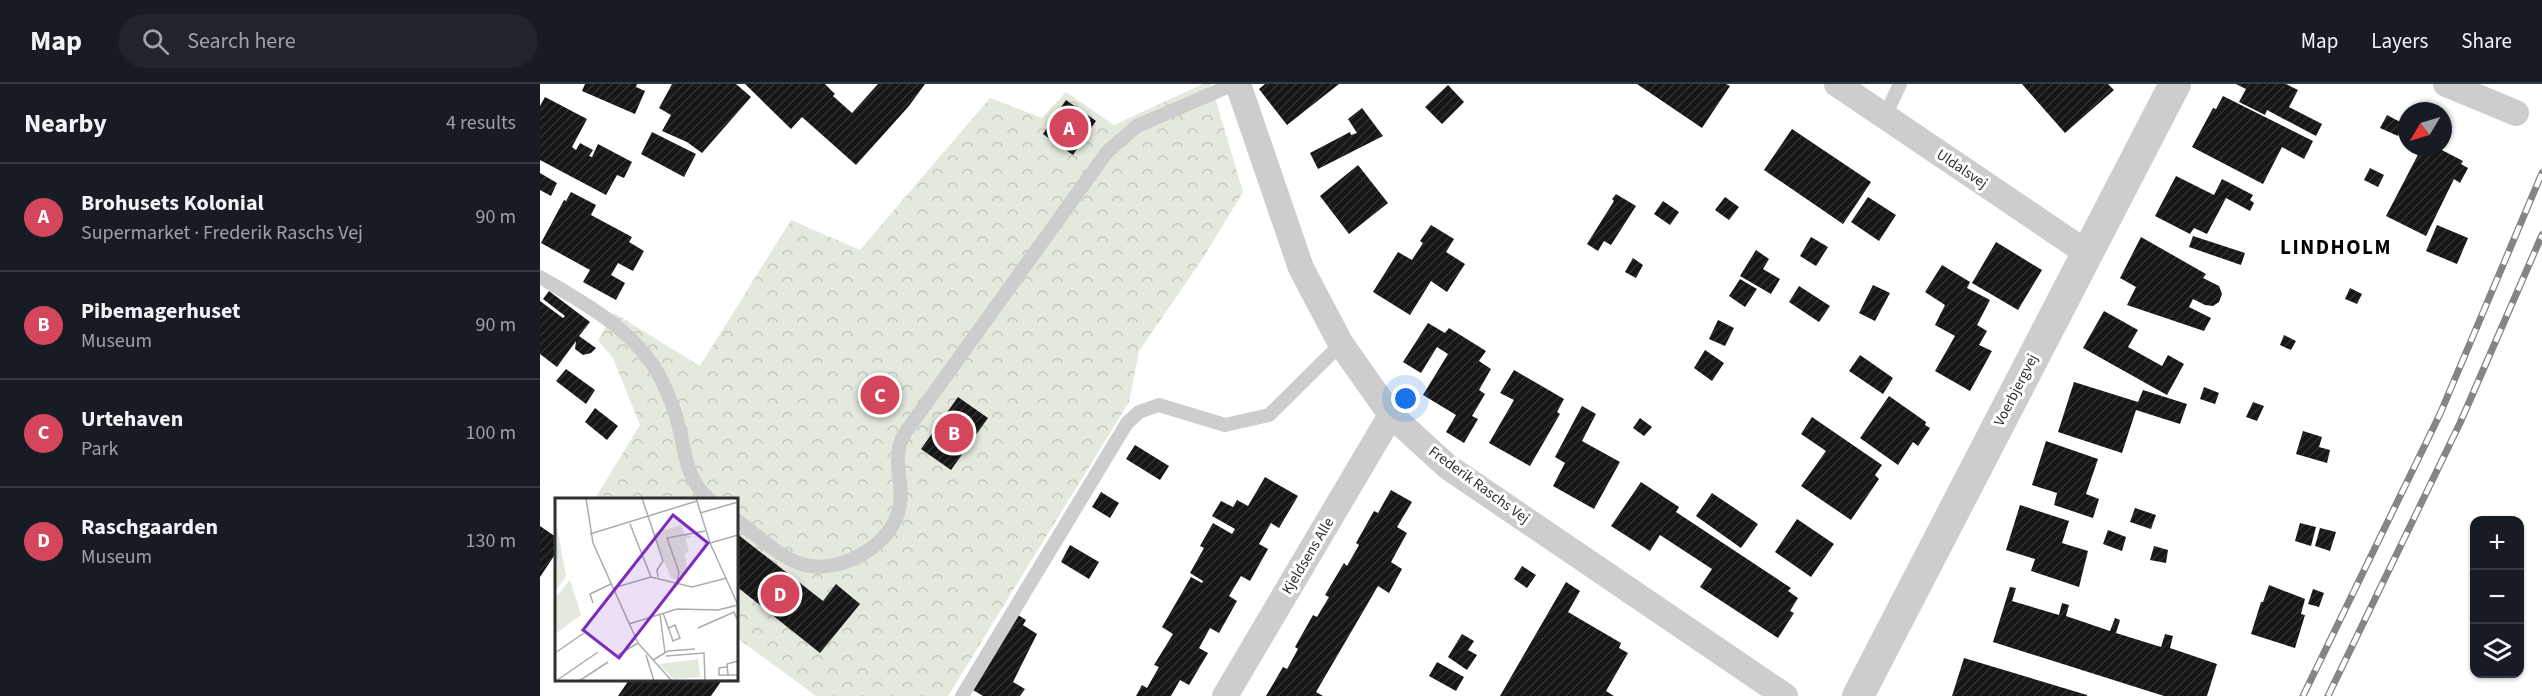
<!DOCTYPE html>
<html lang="en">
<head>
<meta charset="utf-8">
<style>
	:root { --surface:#171b24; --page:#20242c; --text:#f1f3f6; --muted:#9ea1a6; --line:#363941; --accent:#d4465c }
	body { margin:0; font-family:"Source Sans 3",sans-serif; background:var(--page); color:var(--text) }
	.controls { position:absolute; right:18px; bottom:18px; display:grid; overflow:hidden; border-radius:12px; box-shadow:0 2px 4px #0004 }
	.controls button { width:54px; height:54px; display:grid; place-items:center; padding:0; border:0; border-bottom:2px solid var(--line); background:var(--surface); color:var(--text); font:30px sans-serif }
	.compass { position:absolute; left:1858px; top:18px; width:54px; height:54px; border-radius:50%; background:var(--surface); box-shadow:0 2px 4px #0004; rotate:232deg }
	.you { position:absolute; left:866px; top:315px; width:21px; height:21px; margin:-15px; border:4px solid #fff; border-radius:50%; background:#1a73e8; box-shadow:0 0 0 9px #1a73e833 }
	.badge { display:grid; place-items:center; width:39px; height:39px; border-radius:50%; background:var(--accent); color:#fff; font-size:20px; font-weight:700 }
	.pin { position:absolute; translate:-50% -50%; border:3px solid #fff; box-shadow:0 2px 6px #0006 }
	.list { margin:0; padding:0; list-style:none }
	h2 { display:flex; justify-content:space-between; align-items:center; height:78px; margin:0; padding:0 24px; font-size:26px }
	h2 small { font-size:20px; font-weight:400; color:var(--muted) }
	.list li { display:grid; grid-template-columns:39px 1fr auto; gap:18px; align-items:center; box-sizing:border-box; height:108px; padding:0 24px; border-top:2px solid var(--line) }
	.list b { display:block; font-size:22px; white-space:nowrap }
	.list p { margin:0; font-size:20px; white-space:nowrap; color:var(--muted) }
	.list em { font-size:20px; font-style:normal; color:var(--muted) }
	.icon { flex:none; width:33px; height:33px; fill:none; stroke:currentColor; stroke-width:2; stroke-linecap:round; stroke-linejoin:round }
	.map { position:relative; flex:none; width:2002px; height:612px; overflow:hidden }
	header { display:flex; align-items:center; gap:36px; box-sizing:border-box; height:84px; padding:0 30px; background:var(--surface); border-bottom:2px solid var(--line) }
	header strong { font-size:28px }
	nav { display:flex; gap:33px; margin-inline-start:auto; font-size:21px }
	.search { width:420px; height:54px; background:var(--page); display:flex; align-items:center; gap:15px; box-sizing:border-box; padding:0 21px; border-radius:33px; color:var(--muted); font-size:22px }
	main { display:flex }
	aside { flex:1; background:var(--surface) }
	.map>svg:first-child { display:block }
	.park { fill:url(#park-crowns) }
	.building { fill:url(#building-hatch) }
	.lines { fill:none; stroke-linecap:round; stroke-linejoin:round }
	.service { stroke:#cdcdcd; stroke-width:14 }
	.minor { stroke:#cdcdcd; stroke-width:26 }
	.tertiary { stroke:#cdcdcd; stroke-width:32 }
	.rail-casing { stroke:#858585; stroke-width:7 }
	.rail { stroke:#fff; stroke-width:4.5; stroke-dasharray:14; stroke-linecap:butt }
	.labels { text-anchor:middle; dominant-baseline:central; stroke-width:6; stroke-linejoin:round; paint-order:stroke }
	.street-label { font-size:15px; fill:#303030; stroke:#fff }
	.district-label { font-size:21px; font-weight:bold; letter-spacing:1.5px; fill:#000; stroke:#fff }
	.inset-river { fill:none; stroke:#ccdfe7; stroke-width:3 }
	.inset-road { fill:none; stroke:#acacac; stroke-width:1.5 }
	.view { fill:#7b2cbf; fill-opacity:0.15; stroke:#7b2cbf; stroke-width:3 }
	.inset-edge { fill:none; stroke:#303030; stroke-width:3 }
</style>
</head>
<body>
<header>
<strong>Map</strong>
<div class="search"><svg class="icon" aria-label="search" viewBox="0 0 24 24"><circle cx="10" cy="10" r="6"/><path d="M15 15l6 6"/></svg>Search here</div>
<nav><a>Map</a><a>Layers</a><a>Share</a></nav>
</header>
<main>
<aside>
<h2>Nearby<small>4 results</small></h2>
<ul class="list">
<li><span class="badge">A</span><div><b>Brohusets Kolonial</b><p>Supermarket · Frederik Raschs Vej</p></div><em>90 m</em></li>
<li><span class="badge">B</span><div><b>Pibemagerhuset</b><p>Museum</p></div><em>90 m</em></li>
<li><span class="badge">C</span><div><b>Urtehaven</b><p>Park</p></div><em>100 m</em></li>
<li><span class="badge">D</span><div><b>Raschgaarden</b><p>Museum</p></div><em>130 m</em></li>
</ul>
</aside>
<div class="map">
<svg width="2002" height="612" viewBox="0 0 2002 612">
	<defs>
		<pattern id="park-crowns" width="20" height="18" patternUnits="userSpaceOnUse" patternTransform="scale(1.5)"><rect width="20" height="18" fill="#e4e9dd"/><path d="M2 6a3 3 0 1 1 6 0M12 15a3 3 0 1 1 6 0" fill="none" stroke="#c4c8be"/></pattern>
		<pattern id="building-hatch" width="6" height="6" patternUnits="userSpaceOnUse" patternTransform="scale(1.5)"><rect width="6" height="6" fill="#171717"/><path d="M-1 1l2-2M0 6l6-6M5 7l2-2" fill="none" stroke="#303030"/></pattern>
	</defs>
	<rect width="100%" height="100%" fill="#fff"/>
	<!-- park -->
	<path class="park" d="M663 0H671L703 108 663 174 599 267 589 318 408 612H276L197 554 196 416H54L100 341 73 274 58 256 74 229 160 282 251 136 320 166 450 14 502 34 526 8 574 41Z"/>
	<!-- building -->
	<path class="building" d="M45 0H97L96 3 105 7 95 30 42 7Z
		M132 0H196L211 13 162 69 147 58 122 47 131 31 119 24Z
		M205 0H285L295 10 293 12 312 29 338 0H385L369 22 316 81 262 33 251 45Z
		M725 0H799L747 41 719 5Z
		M1097 0H1186L1190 2 1162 44Z
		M1482 0H1568L1574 6 1525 49Z
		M1696 0H1746L1758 6 1749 23 1782 40 1776 52 1727 26 1725 31 1699 18 1706 5Z
		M908 1 924 18 902 40 885 23Z
		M1683 12 1773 57 1764 75 1742 63 1723 100 1652 63 1673 24 1676 25Z
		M5 13 47 35 32 63 36 66 40 59 53 66 49 72 52 73 58 60 92 78 84 94 77 91 66 111 0 76V22Z
		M526 16 556 37 533 71 503 50Z
		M822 24 843 52 778 85 770 69 810 48 811 51 817 49 808 35Z
		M1847 31 1864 40 1858 52 1840 44Z
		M1252 45 1331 98 1303 140 1224 86Z
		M112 48 156 70 144 93 101 70Z
		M1882 63H1896L1923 77 1921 80 1928 84 1920 99 1914 95 1886 152 1846 132Z
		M818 81 848 119 809 150 780 112Z
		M1830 84 1844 91 1838 103 1824 96Z
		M0 89 17 99 11 112 0 106Z
		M1636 92 1674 111 1682 95 1713 111 1710 116 1714 119 1710 127 1686 114 1667 150 1654 144 1650 150 1615 132Z
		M31 108 56 121 51 131 92 153 89 158 104 167 93 187 78 179 71 191 85 199 76 216 43 198 50 186 1 159 24 116 26 117Z
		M1076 110 1096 122 1071 161 1064 157 1058 167 1047 160 1074 117 1072 115Z
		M1185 113 1199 123 1189 136 1175 126Z
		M1328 113 1356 131 1339 157 1311 138Z
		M1123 117 1139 128 1130 141 1114 130Z
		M891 141 914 155 906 168 925 180 907 208 891 197 870 231 833 208 858 168 872 176 883 159 880 157Z
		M1897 141 1928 154 1917 180 1886 167Z
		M1653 152 1705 169 1701 181 1649 163Z
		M1271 153 1288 163 1276 182 1260 172Z
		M1601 153 1666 190 1663 194 1679 202 1682 210 1679 218 1673 222 1665 221 1653 215 1649 223 1671 234 1664 247 1587 221 1596 203 1580 194Z
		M1456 158 1502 186 1478 226 1432 199Z
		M1216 166 1229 175 1223 185 1240 195 1231 210 1200 192Z
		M1093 174 1103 181 1096 194 1085 188Z
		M1402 181 1430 198 1427 204 1450 216 1437 241 1447 247 1439 261 1452 267 1430 307 1395 287 1415 252 1395 241 1405 221 1385 208Z
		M1200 195 1217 205 1205 223 1189 212Z
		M1333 201 1350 209 1335 237 1319 229Z
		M1259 202 1290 222 1279 238 1249 218Z
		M1810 204 1822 210 1817 220 1805 215Z
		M9 207 50 238 39 252 56 264 51 269 43 271 35 265 36 257 17 283 0 270V217L23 234 25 232 3 215Z
		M1564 227 1598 246 1588 263 1622 282 1628 271 1644 280 1627 311 1543 264Z
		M1178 236 1194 244 1185 262 1169 255Z
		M888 239 905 249 909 244 946 267 939 277 951 285 939 306 945 310 932 332 938 335 924 359 906 348 916 331 883 311 908 270 897 263 881 289 863 278Z
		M1744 251 1756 257 1751 266 1740 261Z
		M1165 266 1184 279 1172 297 1154 284Z
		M1320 271 1353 294 1343 310 1309 287Z
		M26 285 55 306 46 320 16 297Z
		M974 286 1024 315 1017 328 1020 330 990 382 949 359 974 316 960 309Z
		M1534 298 1598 318 1603 306 1647 320 1640 340 1596 326 1582 369 1518 348Z
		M1664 303 1679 309 1675 320 1660 315Z
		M1349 312 1386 338 1385 341 1390 344 1378 362 1373 358 1358 381 1320 354Z
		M418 313 448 334 411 386 381 365Z
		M1713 318 1724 322 1717 337 1706 333Z
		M1042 322 1056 330 1042 357 1080 378 1054 425 1013 402 1025 379 1015 373Z
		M55 324 78 342 67 356 45 338Z
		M1272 333 1342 381 1335 391 1339 395 1311 436 1261 402 1286 367 1261 350Z
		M1100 334 1112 343 1104 352 1093 344Z
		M1763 347 1782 353 1779 363 1790 366 1787 379 1756 370Z
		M1506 357 1558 375 1546 410 1559 415 1553 434 1514 421 1517 409 1492 401Z
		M595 361 629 382 620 396 586 375Z
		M725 393 758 412 739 444 731 439 719 460 728 465 710 497 701 492 689 512 697 517 679 549 670 544 659 564 668 569 649 601 640 596 631 612H596L602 601 607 604 619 583 614 581 633 550 622 543 651 493 662 499 663 497 650 489 664 464 660 462 673 439 692 450 695 445 672 432 681 417 693 423 697 416 708 422Z
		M1101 398 1139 423 1136 428 1251 504 1248 507 1258 514 1250 527 1254 529 1238 554 1160 503 1172 485 1120 451 1110 467 1071 442Z
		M851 406 872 418 857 443 867 449 851 478 862 485 849 509 838 502 776 608 783 612H726L743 583 747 585 758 565 755 563 773 531 777 533 789 513 785 511 804 479 807 482 819 461 816 459 834 427 838 429Z
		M561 408 579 419 570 434 552 423Z
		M1172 409 1218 440 1201 464 1156 432Z
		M1480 421 1529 437 1522 459 1548 467 1539 503 1491 487 1495 475 1466 466Z
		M1595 424 1616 431 1611 445 1590 438Z
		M1257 435 1294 460 1271 493 1235 468Z
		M1760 439 1776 443 1771 462 1755 457Z
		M0 442 16 453V469L0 493Z
		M1780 444 1796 448 1790 467 1775 462Z
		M1568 446 1586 453 1582 467 1563 460Z
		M196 449 283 517 296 500 320 520 280 569 196 502Z
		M530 461 559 478 549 495 521 478Z
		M1614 462 1628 466 1626 479 1610 476Z
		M982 482 996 491 987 504 974 495Z
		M1026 498 1040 507 1028 528 1081 559 1079 564 1088 569 1066 607 1074 612H960Z
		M1729 501 1765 515 1761 530 1765 531 1755 564 1711 550 1721 518H1723Z
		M1470 503 1476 504 1472 517 1519 531 1522 519 1529 521 1526 532 1570 547 1575 534 1580 536 1576 549 1621 563 1625 550 1633 552 1630 564 1677 580 1667 612H1624L1453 558Z
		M1773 505 1784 509 1779 523 1768 520Z
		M478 531 486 536 483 541 497 550 473 598 485 605 480 612H443L433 606Z
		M922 550 934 557 928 566 937 571 927 586 908 573Z
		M1424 574 1547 611V612H1412Z
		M897 578 924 593 916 607 889 592Z
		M89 596H182L171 612H78Z"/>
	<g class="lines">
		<!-- service -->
		<path class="service" d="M1345 32 1360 0
			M0 193C44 219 97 247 121 295 129 311 136 329 140 347 146 373 147 397 170 416
			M196 436C216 450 238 472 261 480 299 492 355 461 360 420 364 393 350 375 365 349L567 68 597 42 694 0
			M422 612 587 339 599 328 619 321 685 341 729 331 801 260"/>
		<!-- minor -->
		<path class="minor" d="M698 0 761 184 801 260 851 331 908 383 1245 612
			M1297 0 1547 169
			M1906 0 1976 29
			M685 612 851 331"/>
		<!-- tertiary -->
		<path class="tertiary" d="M1318 612 1635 0"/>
		<!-- rail casing -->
		<g class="rail-casing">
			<path id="rail" d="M1763 612 1900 330 2002 89
				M1788 612 1920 339 2002 151"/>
		</g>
		<!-- rail -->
		<use href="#rail" class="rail"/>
	</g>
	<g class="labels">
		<!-- street labels -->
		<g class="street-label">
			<text transform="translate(1422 85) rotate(34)">Uldalsvej</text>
			<text transform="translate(1476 306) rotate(-63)">Voerbjergvej</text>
			<text transform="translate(939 401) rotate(36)">Frederik Raschs Vej</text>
			<text transform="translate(768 472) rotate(-59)">Kjeldsens Alle</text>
		</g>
		<!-- district labels -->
		<g class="district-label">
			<text x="1796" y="163">LINDHOLM</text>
		</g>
	</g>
	<!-- overview -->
	<g transform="translate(15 414)">
		<rect width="183" height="183" fill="#fff"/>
		<path d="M143 161 145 178 148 179 119 181 104 166Z" fill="#e4e9dd"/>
		<path d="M0 18 11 78 0 94V70L5 56 0 55Z" fill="#e4e9dd"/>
		<path d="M15 82 26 117 0 136V100Z" fill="#e4e9dd"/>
		<path d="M126 27 129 35 137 39 130 41 134 53 130 56 132 70 124 83 116 80 98 35Z" fill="#e4e9dd"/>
		<path class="inset-river" d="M0 44 3 57 0 65"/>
		<path class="inset-road" d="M31 0 38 45 83 145 117 183M87 0 108 63 102 72 103 79M141 0 155 45 183 107M145 15 183 4M75 26 96 79M35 36 142 3M155 45 183 37M122 85 124 74 112 40 150 33M58 90 96 79 137 89 172 80M38 105 35 96 56 86M108 115 118 143 125 140 120 127 114 130M105 116 110 155M74 126 122 111 163 112 183 107M143 130 179 114 182 121M0 155 29 135M63 157 83 145M91 157 99 183M111 158 149 155 150 182M98 162 113 153 140 151M172 169 164 170V177H183M173 177 172 166 183 163M1 183 43 154M24 183 53 164M123 183 183 182"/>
		<path class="view" d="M118 17 153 45 64 160 28 132Z"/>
		<rect width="183" height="183" class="inset-edge"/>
	</g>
</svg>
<div class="controls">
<button>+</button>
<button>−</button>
<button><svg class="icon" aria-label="layers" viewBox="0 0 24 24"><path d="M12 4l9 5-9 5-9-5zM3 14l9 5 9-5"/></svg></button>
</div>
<svg class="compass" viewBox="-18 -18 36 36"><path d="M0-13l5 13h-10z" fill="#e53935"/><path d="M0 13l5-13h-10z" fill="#9ea1a6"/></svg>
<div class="you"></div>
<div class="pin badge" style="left:529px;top:44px">A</div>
<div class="pin badge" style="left:414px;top:349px">B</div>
<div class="pin badge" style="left:340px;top:311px">C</div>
<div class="pin badge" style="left:240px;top:510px">D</div>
</div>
</main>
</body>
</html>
